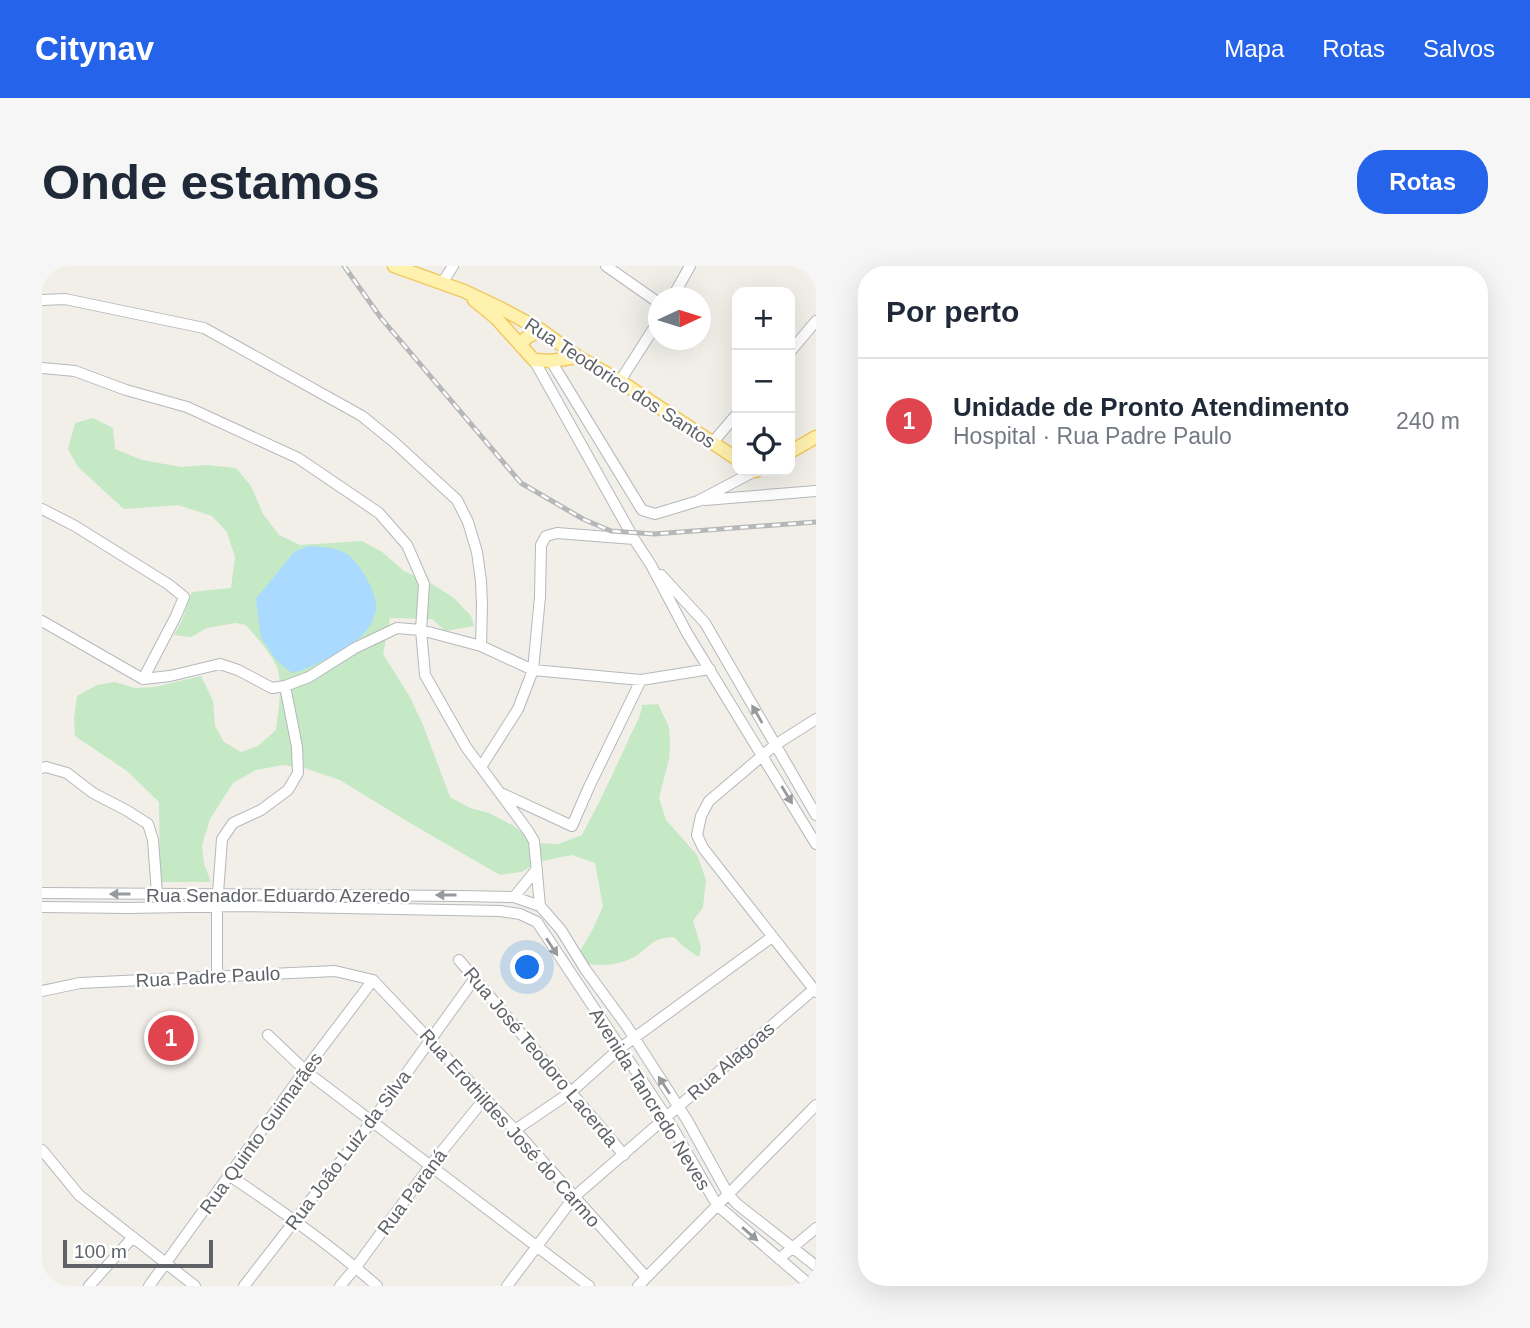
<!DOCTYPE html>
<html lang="pt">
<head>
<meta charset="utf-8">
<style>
	:root { --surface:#fff; --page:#f6f6f7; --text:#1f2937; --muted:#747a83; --line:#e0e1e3; --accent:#2563eb }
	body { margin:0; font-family:Helvetica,sans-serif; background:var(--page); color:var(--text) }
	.controls { position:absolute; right:21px; top:21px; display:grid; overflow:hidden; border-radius:14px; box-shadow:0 7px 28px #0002 }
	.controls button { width:63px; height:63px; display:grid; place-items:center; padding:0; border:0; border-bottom:2px solid var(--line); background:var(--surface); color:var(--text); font:35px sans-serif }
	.compass { position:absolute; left:606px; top:21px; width:63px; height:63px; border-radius:50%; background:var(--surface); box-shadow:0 7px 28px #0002; rotate:86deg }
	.scale { position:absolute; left:21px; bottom:18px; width:150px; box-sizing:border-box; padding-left:7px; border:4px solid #5f6368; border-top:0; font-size:19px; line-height:24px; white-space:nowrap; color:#5f6368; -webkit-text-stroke:5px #fff; paint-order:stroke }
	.you { position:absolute; left:486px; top:702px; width:24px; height:24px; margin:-18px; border:5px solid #fff; border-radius:50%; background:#1a73e8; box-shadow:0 0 0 10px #1a73e833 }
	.badge { display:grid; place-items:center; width:46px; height:46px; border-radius:50%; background:var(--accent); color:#fff; font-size:23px; font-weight:700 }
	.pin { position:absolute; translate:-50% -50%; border:4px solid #fff; box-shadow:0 2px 7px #0006 }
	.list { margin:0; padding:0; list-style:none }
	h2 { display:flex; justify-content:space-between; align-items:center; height:91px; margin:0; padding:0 28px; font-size:30px }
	h2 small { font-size:23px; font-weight:400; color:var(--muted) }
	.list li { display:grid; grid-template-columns:46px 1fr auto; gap:21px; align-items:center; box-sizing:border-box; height:126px; padding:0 28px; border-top:2px solid var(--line) }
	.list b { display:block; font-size:26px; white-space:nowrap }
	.list p { margin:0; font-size:23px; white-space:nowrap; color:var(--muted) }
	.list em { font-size:23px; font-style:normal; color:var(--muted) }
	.icon { flex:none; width:38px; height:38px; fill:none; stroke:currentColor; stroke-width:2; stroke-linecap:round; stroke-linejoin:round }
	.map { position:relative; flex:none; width:774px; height:1020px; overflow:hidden; border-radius:28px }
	header { display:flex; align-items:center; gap:42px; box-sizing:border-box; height:98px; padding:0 35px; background:var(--accent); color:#fff }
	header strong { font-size:33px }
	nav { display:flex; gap:38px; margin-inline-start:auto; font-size:24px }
	.intro { display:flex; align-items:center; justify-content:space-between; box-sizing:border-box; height:168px; padding:0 42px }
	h1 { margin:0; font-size:49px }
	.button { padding:18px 32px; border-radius:28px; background:var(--accent); color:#fff; font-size:24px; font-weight:700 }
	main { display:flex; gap:42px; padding:0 42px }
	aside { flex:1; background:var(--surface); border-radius:28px; box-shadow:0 7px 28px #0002 }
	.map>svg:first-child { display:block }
	.green { fill:#c5e8c5 }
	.water { fill:#aadaff }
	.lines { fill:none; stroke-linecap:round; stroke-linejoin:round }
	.minor-casing { stroke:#b5b8bc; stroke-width:12 }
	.major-casing { stroke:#f2c960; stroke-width:15 }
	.minor { stroke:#fff; stroke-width:10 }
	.major { stroke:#fff2af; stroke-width:12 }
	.rail-casing { stroke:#b6b7b8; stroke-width:5 }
	.rail { stroke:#fff; stroke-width:2.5; stroke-dasharray:8; stroke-linecap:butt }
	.oneway { fill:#979a9d }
	.labels { text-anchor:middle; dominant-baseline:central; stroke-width:5; stroke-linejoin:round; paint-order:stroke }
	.street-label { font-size:19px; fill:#5f6368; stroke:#fff }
</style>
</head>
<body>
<header>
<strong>Citynav</strong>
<nav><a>Mapa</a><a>Rotas</a><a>Salvos</a></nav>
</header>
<div class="intro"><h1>Onde estamos</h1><a class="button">Rotas</a></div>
<main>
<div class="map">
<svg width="774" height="1020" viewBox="0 0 774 1020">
	<rect width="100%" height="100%" fill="#f1efe8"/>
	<!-- green -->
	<path class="green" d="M51 152 71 162 73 183 100 194 139 201 165 199 194 202 209 220 221 248 237 269 258 279 320 275 340 286 362 305 390 318 412 332 429 350 432 360 403 365 390 353 348 352 341 388 368 431 381 459 408 531 428 542 447 547 472 560 493 577 516 578 540 569C557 538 571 507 586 475 591 462 599 453 600 439L616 438 627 461 628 479 627 493 617 532 624 554 655 589 664 614 661 641 651 655 659 681 657 691 642 681 632 671C607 672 610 681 592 691 576 699 564 700 547 698L538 685 551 663 561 640 553 597 530 589 500 595 479 606 458 609 368 557 298 514 262 502 241 499 214 504 191 517 168 553 160 579 162 598 169 616H118L117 536 85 505 33 470 32 452 35 430 55 419 73 416 93 422 113 421 159 410 171 435 173 460 182 476 199 486 216 480 234 464C236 445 242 417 234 399 228 386 213 370 204 359L193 357 165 362 149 371 132 369 140 354 150 326 189 322 193 291 185 266 170 250 136 239 82 243 36 201 26 183 33 157Z"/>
	<!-- water -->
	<path class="water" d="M267 280C280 281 294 281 305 288 318 297 336 328 334 344 333 350 328 360 325 364 312 380 269 403 250 407L235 395 219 372 214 333 252 286Z"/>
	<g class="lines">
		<!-- minor casing -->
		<g class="minor-casing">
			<path id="minor" d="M564 0 617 37
				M400 17 411 0
				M630 32 648 0
				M0 34 23 33 162 62 320 150 352 176 415 234 426 256 435 286 439 315 440 339 439 380
				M748 86 774 55
				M492 94 592 273 609 299 645 367 774 578
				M509 95 600 244 613 248 656 235 713 205
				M0 102 33 105 84 124 145 141 256 192 337 247 365 279 382 318 379 364 383 409 424 481 486 565 492 575 498 640
				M578 115 617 54
				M671 176 695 148
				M663 234 774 225
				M0 243 33 260 126 318 142 331 134 350 101 413
				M619 309 663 357 774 549
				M0 355 101 413 128 410 178 398 196 404 230 422 243 420
				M774 453 733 479 667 535 659 550 655 569 661 582 774 726
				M439 501 476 443 491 404 498 331 499 279 504 270 515 267 592 273
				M0 502 4 501 25 507 51 527 84 544 106 558 111 574 115 628
				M461 528 530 560 547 521 599 414
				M0 627 420 630 472 631 498 640 519 664 543 703 584 759 645 854 686 928 695 938 774 1000
				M472 631 495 603
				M0 641 86 642 202 640 458 645 478 648 495 656 625 852 675 939 769 1020
				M417 694 582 889
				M175 710V640L180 573 191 557 219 544 246 524 256 507 255 481 243 420 267 411 313 382 355 362 379 364 439 380 491 404 599 414 668 403
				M331 714 473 864 604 1011
				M0 725 38 717 293 705 331 714
				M226 769 266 807 547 1020
				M473 864 529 826 577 783 730 671
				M0 884 37 929 153 1020
				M188 910C239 944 289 979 335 1020
				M737 993 774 962
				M47 1020 91 971
				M107 1020 269 796 331 714
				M202 1020 330 855 433 712
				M298 1020 314 1001 388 900 443 832
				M465 1020 532 931 772 723
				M596 1020 774 839"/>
		</g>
		<!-- major casing -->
		<g class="major-casing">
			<path id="major" d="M352 0 422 25 460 43 499 64 536 91 578 115 695 193
				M432 34 454 52 492 94 509 95 536 91
				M478 79 484 72 499 64
				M748 186 774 171
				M713 205H714"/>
		</g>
		<!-- minor -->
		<use href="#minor" class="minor"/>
		<!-- major -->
		<use href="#major" class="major"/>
		<!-- rail casing -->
		<g class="rail-casing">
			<path id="rail" d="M302 0 339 52 479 217 541 253 569 265 612 268 774 256"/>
		</g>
		<!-- rail -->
		<use href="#rail" class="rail"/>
	</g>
	<!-- one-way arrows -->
	<defs><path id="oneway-solid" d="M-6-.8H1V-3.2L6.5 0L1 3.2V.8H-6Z" transform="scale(1.75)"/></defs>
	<g class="oneway">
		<use href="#oneway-solid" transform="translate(715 448) rotate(-120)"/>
		<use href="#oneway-solid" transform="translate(745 529) rotate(59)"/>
		<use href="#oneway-solid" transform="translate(78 628) rotate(180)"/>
		<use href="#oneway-solid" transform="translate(404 629) rotate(-180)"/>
		<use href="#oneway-solid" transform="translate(510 681) rotate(57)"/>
		<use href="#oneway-solid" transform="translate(622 819) rotate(-123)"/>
		<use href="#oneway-solid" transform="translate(708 968) rotate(41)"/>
	</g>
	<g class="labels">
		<!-- street labels -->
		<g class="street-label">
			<text transform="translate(578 117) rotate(33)">Rua Teodorico dos Santos</text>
			<text x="236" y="629">Rua Senador Eduardo Azeredo</text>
			<text transform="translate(166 711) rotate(-3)">Rua Padre Paulo</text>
			<text transform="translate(499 791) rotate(50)">Rua José Teodoro Lacerda</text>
			<text transform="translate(689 795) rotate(-41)">Rua Alagoas</text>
			<text transform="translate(608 833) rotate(58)">Avenida Tancredo Neves</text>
			<text transform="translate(468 862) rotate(48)">Rua Erothildes José do Carmo</text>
			<text transform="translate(219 867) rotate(-54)">Rua Quinto Guimarães</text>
			<text transform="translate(306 884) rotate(-53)">Rua João Luiz da Silva</text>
			<text transform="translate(370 926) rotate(-53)">Rua Paraná</text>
		</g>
	</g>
</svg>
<div class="controls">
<button>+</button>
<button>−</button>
<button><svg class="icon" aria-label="locate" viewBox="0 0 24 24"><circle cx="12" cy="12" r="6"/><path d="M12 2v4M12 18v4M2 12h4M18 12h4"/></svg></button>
</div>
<svg class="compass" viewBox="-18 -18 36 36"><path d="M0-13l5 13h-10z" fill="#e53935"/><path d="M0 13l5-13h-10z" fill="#747a83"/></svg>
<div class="scale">100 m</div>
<div class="you"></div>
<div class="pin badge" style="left:129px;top:772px;background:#e0444e">1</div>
</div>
<aside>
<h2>Por perto<small></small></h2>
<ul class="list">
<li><span class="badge" style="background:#e0444e">1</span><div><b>Unidade de Pronto Atendimento</b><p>Hospital · Rua Padre Paulo</p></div><em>240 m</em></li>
</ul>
</aside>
</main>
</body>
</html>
